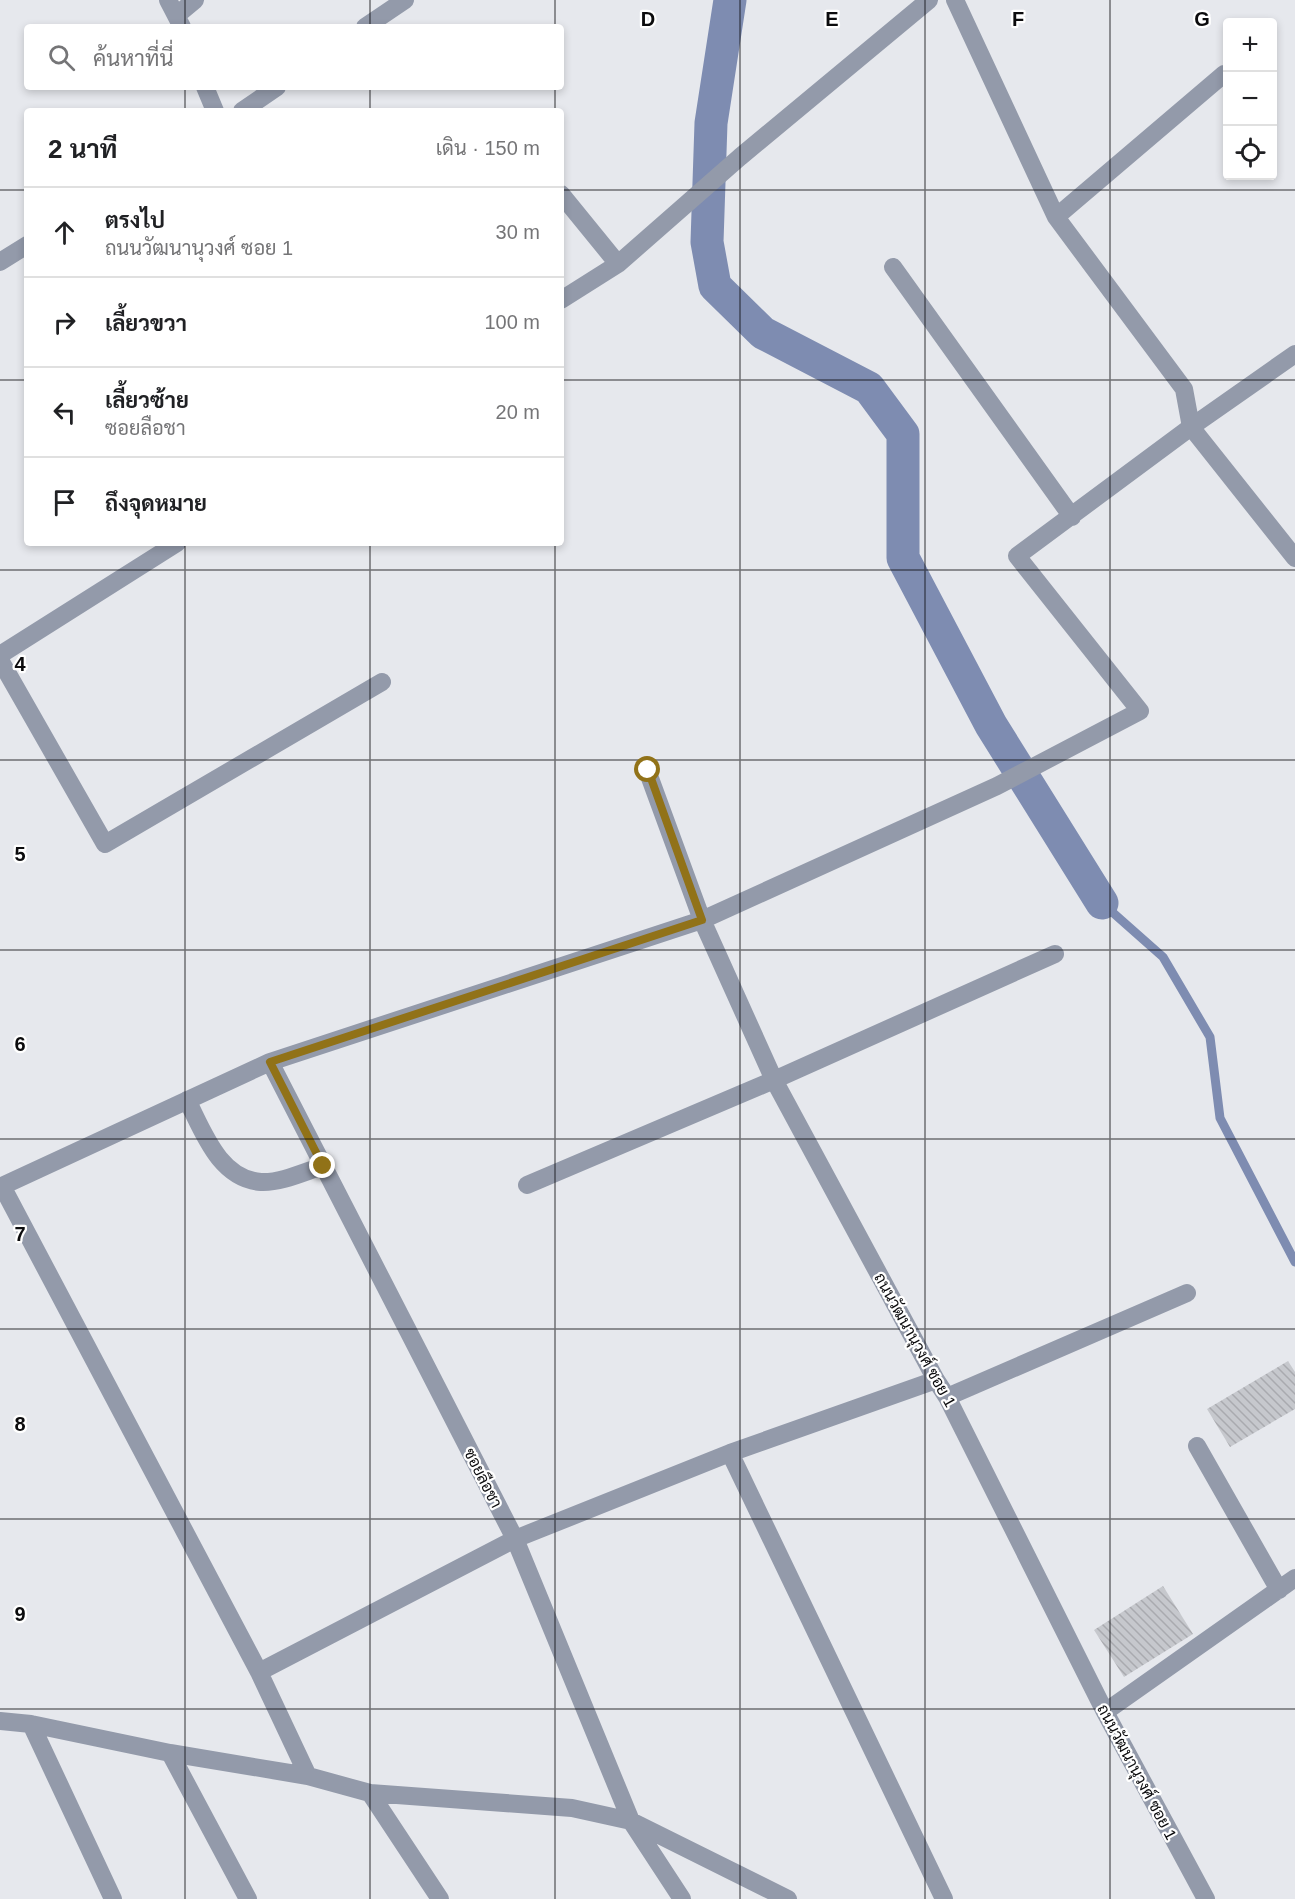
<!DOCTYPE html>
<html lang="th">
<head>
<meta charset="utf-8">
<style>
	:root { --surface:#fff; --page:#f2f2f2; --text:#202124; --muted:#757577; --line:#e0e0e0 }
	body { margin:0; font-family:Arial,Sarabun,sans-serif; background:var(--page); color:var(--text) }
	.controls { position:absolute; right:18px; top:18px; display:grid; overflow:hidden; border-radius:6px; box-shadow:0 3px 9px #0003 }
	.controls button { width:54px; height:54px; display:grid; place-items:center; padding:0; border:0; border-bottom:2px solid var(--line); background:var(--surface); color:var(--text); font:30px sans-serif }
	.stop { position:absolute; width:18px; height:18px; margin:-14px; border:4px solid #917218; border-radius:50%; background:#fff }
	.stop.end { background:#917218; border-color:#fff; box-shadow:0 2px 6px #0008 }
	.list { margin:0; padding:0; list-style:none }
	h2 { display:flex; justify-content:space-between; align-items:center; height:78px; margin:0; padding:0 24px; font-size:26px }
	h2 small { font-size:20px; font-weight:400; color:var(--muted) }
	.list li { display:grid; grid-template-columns:39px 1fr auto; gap:18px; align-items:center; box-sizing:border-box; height:90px; padding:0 24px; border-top:2px solid var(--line) }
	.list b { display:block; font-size:22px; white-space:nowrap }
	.list p { margin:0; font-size:20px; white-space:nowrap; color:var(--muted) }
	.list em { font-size:20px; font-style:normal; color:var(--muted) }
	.icon { flex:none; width:33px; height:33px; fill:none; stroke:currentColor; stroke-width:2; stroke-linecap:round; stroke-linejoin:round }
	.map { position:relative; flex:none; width:1295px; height:1899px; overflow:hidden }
	.search { position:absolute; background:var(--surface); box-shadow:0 3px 9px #0003; left:24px; top:24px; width:540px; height:66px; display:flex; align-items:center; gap:15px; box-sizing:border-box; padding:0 21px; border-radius:6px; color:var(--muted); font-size:22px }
	.panel { position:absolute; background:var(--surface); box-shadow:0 3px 9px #0003; left:24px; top:108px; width:540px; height:438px; border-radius:6px }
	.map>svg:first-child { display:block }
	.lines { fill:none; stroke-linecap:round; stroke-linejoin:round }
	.stream { stroke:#7e8cb1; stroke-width:9 }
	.canal { stroke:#7e8cb1; stroke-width:33 }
	.building { fill:url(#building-back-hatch) }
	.street { stroke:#939aaa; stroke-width:18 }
	.route { stroke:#917218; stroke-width:8 }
	.grid { fill:none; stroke:#0b0b0d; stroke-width:1.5; stroke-opacity:0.55 }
	.labels { text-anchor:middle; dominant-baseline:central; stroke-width:4.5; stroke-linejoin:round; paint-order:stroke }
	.street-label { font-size:16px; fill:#0b0b0d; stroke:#fff }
	.grid-label { font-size:20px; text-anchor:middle; font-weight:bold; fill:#0b0b0d; stroke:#fff; stroke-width:4.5; stroke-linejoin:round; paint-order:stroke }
</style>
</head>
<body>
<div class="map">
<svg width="1295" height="1899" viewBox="0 0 1295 1899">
	<defs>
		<pattern id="building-back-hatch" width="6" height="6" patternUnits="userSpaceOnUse" patternTransform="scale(1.5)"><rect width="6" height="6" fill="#c6c8cd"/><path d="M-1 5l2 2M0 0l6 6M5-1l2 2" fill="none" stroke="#a9aaaf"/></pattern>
	</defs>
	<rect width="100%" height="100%" fill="#e6e8ed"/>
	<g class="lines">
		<!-- stream -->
		<path class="stream" d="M1102 903 1163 957 1210 1037 1220 1118 1295 1262"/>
		<!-- canal -->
		<path class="canal" d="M730 0 711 123 707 242 715 286 763 333 869 388 903 434V558L991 725 1102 903"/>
	</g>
	<!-- building -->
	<path class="building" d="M1288 1361 1295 1372V1409L1230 1447 1207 1409Z
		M1163 1586 1193 1634 1124 1677 1094 1630Z"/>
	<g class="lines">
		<!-- street -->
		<path class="street" d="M168 0 182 27
			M955 0 1056 217 1184 389 1191 427 1295 558
			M177 15 195 0
			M365 27 405 0
			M205 87 215 111
			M242 111 277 87
			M561 194 618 264
			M1056 217 1224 74
			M0 262 27 245
			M893 267 1072 517
			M561 300 618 264 740 157 929 0
			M0 655 177 543
			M0 660 105 844 382 682
			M647 770 702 920 774 1080 936 1380 947 1397 1105 1712 1206 1899
			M270 1062 515 1539 631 1821 682 1899
			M187 1100C203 1131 219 1179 261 1182 281 1183 304 1172 323 1166
			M527 1185 774 1080 1055 954
			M2 1186 259 1672 308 1776
			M0 1187 270 1062 702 920 997 786 1140 711 1017 556 1191 427 1295 354
			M947 1397 1187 1293
			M1197 1446 1279 1590
			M730 1453 936 1380
			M259 1672 515 1539 730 1453 944 1899
			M1105 1712 1295 1578
			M0 1721 31 1724 170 1753 308 1776 370 1793 572 1808 631 1821 788 1899
			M31 1724 113 1899
			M170 1753 248 1899
			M370 1793 440 1899"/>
	</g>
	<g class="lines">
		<!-- route -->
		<path class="route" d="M323 1166 270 1062 702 920 648 770"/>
	</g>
	<!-- grid -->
	<path class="grid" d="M185 0V27M370 0V27M555 0V27M740 0V1899M925 0V1899M1110 0V1899M185 87V111M370 87V111M555 87V111M0 190H27M561 190H1295M0 380H27M561 380H1295M185 543V1899M370 543V1899M555 543V1899M0 570H1295M0 760H1295M0 950H1295M0 1139H1295M0 1329H1295M0 1519H1295M0 1709H1295"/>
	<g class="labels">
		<!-- street labels -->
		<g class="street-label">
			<text transform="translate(915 1340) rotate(61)">ถนนวัฒนานุวงศ์ ซอย 1</text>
			<text transform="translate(483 1478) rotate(63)">ซอยลือชา</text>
			<text transform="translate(1137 1772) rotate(62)">ถนนวัฒนานุวงศ์ ซอย 1</text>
		</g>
	</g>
	<g class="grid-label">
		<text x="648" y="26">D</text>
		<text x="832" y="26">E</text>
		<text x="1018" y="26">F</text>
		<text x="1202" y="26">G</text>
		<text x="20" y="671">4</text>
		<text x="20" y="861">5</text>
		<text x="20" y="1051">6</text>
		<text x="20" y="1241">7</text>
		<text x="20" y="1431">8</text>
		<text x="20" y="1621">9</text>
	</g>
</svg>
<div class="controls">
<button>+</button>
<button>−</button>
<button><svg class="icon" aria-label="locate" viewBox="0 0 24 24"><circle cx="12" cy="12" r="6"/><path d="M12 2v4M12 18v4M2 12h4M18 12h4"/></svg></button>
</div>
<div class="stop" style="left:648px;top:770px"></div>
<div class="stop end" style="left:323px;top:1166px"></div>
<div class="search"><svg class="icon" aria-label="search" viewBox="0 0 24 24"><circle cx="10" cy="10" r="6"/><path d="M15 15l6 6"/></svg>ค้นหาที่นี่</div>
<section class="panel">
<h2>2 นาที<small>เดิน · 150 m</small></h2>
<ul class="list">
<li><svg class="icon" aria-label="ahead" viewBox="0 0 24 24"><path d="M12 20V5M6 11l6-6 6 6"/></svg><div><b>ตรงไป</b><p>ถนนวัฒนานุวงศ์ ซอย 1</p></div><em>30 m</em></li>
<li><svg class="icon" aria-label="right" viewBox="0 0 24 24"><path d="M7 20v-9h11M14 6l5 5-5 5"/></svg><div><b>เลี้ยวขวา</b></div><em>100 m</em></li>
<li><svg class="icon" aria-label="left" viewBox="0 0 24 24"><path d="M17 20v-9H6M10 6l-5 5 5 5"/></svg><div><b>เลี้ยวซ้าย</b><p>ซอยลือชา</p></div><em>20 m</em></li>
<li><svg class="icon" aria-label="arrive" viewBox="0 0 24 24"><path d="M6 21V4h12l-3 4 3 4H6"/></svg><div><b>ถึงจุดหมาย</b></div></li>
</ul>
</section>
</div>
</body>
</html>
